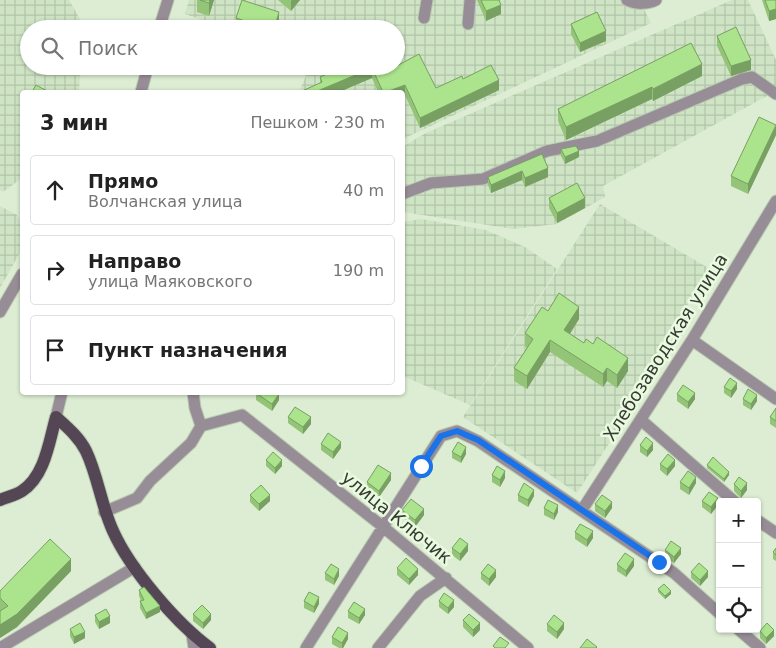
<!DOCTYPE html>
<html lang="ru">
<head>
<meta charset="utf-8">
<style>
	:root { --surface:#fff; --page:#f2f2f2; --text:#222; --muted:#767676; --line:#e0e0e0 }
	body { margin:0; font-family:"DejaVu Sans",sans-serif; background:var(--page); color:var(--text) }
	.controls { position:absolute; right:15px; bottom:15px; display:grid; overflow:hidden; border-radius:5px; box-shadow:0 1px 4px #0004 }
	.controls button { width:45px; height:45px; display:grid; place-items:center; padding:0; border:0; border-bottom:1px solid var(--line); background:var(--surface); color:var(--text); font:25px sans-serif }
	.stop { position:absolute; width:15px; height:15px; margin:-11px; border:4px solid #1a73e8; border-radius:50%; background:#fff }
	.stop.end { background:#1a73e8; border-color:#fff; box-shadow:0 1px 5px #0008 }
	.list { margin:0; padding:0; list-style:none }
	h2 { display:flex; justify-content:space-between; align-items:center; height:65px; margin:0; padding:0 20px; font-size:21px }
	h2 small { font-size:16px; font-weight:400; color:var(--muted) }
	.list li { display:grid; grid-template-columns:32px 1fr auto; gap:15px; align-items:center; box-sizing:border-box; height:70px; margin:0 10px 10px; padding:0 10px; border:1px solid var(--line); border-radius:5px }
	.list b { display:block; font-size:19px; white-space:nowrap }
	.list p { margin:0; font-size:16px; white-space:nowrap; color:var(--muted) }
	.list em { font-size:16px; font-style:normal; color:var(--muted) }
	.icon { flex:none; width:28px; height:28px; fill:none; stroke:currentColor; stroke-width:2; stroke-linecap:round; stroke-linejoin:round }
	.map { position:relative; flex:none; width:776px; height:648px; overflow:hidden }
	.search { position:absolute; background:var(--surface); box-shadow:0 1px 4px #0004; left:20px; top:20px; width:385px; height:55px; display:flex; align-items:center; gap:12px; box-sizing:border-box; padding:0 18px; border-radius:28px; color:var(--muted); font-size:19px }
	.panel { position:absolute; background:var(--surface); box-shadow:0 1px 4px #0004; left:20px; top:90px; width:385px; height:305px; border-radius:5px }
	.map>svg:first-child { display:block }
	.industrial { fill:url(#industrial-grid) }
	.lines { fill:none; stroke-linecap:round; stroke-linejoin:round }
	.minor-casing { stroke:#bac9b2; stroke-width:13 }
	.major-casing { stroke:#bac9b2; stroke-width:14 }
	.minor { stroke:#978d97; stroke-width:11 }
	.major { stroke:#554656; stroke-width:12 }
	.wall { fill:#93c478 }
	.shaded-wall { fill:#78a062 }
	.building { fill:#abe48c; stroke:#78a062 }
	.route { stroke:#1a73e8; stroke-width:6 }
	.labels { text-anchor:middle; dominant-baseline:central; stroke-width:5; stroke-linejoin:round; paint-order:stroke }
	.street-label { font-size:18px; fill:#343b30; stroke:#e9fae0 }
</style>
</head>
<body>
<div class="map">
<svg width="776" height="648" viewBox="0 0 776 648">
	<defs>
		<pattern id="industrial-grid" width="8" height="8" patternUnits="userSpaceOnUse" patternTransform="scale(1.25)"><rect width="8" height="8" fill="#cee4c4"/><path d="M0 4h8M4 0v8" fill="none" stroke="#b2c4a9"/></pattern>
	</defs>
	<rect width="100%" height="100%" fill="#dcedd3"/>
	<!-- industrial -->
	<path class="industrial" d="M0 0H69L84 26V29H29V66H81L79 90 77 92H22V178L3 192 0 190Z
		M189 0H623L644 9 651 23 403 139 402 92H299L310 66H396V29H228L185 14Z
		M732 0H748L776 60V91L603 186 605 197 557 224 513 229 403 212 402 147 426 133Z
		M600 204 710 269 644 375 650 380 577 493 463 417Z
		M0 206 17 215 22 224V249L0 288Z
		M421 219 486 230 525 247 557 269 470 405 403 376V222Z"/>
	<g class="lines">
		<!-- minor casing -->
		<g class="minor-casing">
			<path id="minor" d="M627 0C636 5 648 4 656 0
				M424 18 427 0
				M468 24 470 0
				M159 29 168 0
				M141 92 148 66
				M402 194 431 183 483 179 547 151 597 141 742 79 752 77 776 94
				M0 312 22 274
				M692 340 776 399
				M193 392 195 408 201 426
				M56 417 62 392
				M641 420 735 502
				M582 510 692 340 776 201
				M104 512 137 498 150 481 191 443 201 426 242 415 382 526 528 648
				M757 520 776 533
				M738 629 760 648
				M192 635 194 648
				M0 648 135 567
				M306 648 441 436 457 431 478 441 674 573 720 614
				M378 648 420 596 446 578"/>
		</g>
		<!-- major casing -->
		<g class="major-casing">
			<path id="major" d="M0 500C7 497 16 495 22 491 45 476 49 442 56 417 67 427 79 437 86 451 98 476 101 505 113 531 130 569 176 623 210 648"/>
		</g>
		<!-- minor -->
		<use href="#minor" class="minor"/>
		<!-- major -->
		<use href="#major" class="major"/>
	</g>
	<!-- wall -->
	<path class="wall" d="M197 0H214L209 16 197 12Z
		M278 0H300L291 11Z
		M477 0H499L501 14 486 21Z
		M762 0H776V19L769 21Z
		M236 18 279 22 277 29H238L236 28Z
		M571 24 606 41 580 52 571 34Z
		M717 36 751 70 731 76 717 46Z
		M345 66 391 69 436 88 463 79 499 90 420 128 405 95 402 92H378L372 78 339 92H300L320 83V77Z
		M702 76 653 101 652 99 566 140 558 121V109Z
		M776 135 748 194 731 186V176Z
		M561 149 579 157 565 164 561 156Z
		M542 154 548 177 525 187 522 180 491 193 488 185V177Z
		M549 198 585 208 557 223 549 208Z
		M548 311 579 319 570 334 628 371 617 388 607 381 603 387 550 352 527 389 514 381V368L527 348 525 346V333Z
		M724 387 737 389 731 398 724 393Z
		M256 393 279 400 272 411 256 400Z
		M677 394 695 399 688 409 677 401Z
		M743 399 757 401 751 410 743 405Z
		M776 408V428L770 424V417Z
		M288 417 311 424 303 434 288 423Z
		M321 444 341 448 333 459 321 450Z
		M640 445 653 450 647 457 640 452Z
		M452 452 466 454 461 463 452 458Z
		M266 460 282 466 275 474 266 466Z
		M660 464 675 466 667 476 660 470Z
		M707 465 729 475 724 482 707 468Z
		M492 475 505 478 500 487 492 482Z
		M391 480 379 497 367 489V482Z
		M680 482 696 483 689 495 680 489Z
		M734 484 747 490 741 498 734 491Z
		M250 495 270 501 259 511 250 502Z
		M518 495 534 496 528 507 518 501Z
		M702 501 718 505 711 514 702 507Z
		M595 504 612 508 605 518 595 511Z
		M544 508 558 512 554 520 544 515Z
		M402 510 424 515 415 527 402 517Z
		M575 532 593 538 587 547 575 539Z
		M452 548 468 551 460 561 452 555Z
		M776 548V561L773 559V552Z
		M665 550 681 554 674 563 665 557Z
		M617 564 634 566 626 577 617 571Z
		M397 568 418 575 409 585 397 575Z
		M71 571 17 627 0 638V591Z
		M691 572 708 577 700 586 691 578Z
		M325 573 339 576 334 585 325 580Z
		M481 573 496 577 489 586 481 579Z
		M658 589 671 594 665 599 658 592Z
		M139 590 160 612 146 619 140 608V601H141L139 596Z
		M304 601 319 604 314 613 304 608Z
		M439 601 454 607 448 614 439 607Z
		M348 611 365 615 359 624 348 618Z
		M193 614 211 620 203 629 193 621Z
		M95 615 110 623 99 629 95 622Z
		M463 620 480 630 473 637 463 627Z
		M547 624 564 629 557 639 547 631Z
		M70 629 85 638 74 644 70 636Z
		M760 631 774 636 766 644 760 638Z
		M332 637 348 639 343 648H339L332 644Z"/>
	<!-- shaded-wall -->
	<path class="shaded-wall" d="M210 0H214L209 16V3Z
		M292 0H300L291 11V1Z
		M501 5V14L486 21V11Z
		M776 9V19L769 21V11Z
		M279 12V22L277 29H274Z
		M606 31V41L580 52V43Z
		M751 60V70L731 76V66Z
		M702 64V76L653 101V89Z
		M372 68V78L339 92H315Z
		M499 80V90L420 128V118Z
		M405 85V95L402 96V92H386Z
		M652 87V99L566 140V127Z
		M776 125V135L748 194V184Z
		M579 151V157L565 164V157Z
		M548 168V177L525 187V178Z
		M522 171V180L491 193V185Z
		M585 198V208L557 223V213Z
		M579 307V319L564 343V330Z
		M550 340V352L527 389V376Z
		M628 358V371L617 388V375Z
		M607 368V381L603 387V374Z
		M737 383V389L731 398V391Z
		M695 393V399L688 409V402Z
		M279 394V400L272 411V404Z
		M757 395V401L751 410V404Z
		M311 417V424L303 434V427Z
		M341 442V448L333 459V452Z
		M653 443V450L647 457V451Z
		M466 447V454L461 463V457Z
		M282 460V466L275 474V468Z
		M675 460V466L667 476V469Z
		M505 471V478L500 487V480Z
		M729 472V475L724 482V479Z
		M391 473V480L379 497V491Z
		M696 477V483L689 495V488Z
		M747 483V490L741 498V491Z
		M534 490V496L528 507V500Z
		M270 495V501L259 511V504Z
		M718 498V505L711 514V507Z
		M612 502V508L605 518V511Z
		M558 505V512L554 520V514Z
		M424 509V515L415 527V520Z
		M593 531V538L587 547V540Z
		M468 544V551L460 561V554Z
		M681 548V554L674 563V557Z
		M71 559V571L17 627 0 638V625Z
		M634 559V566L626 577V571Z
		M339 569V576L334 585V579Z
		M418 569V575L409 585V579Z
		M496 570V577L489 586V579Z
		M708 571V577L700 586V580Z
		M671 591V594L665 599V596Z
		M319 597V604L314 613V607Z
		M454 600V607L448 614V608Z
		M160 606V612L146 619V613Z
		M365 609V615L359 624V618Z
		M211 614V620L203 629V623Z
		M110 616V623L99 629V622Z
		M480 623V630L473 637V630Z
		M564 623V629L557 639V632Z
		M774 630V636L766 644V638Z
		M85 632V638L74 644V637Z
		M348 633V639L343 648H342V643Z"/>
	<!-- building -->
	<path class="building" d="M200 0H210L209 3Z
		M242 0 279 12 274 29H268L236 18Z
		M481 0H499L501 5 486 11Z
		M765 0H776V9L769 11Z
		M597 12 606 31 580 43 571 24Z
		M736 27 751 60 731 66 717 36Z
		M691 43 702 64 653 89 652 87 566 127 558 109Z
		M419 54 436 88 462 76 463 79 491 65 499 80 420 118 405 85 386 92H383L372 68 315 92H316H300L322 82 320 77 345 66H389L391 69Z
		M36 85 49 92H32Z
		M759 117 776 125 748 184 731 176Z
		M576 146 579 151 565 157 561 149Z
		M542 154 548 168 525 178 522 171 491 185 488 177Z
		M577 183 585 198 557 213 549 198Z
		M559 293 579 307 564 330 584 343 586 339 593 344 597 337 628 358 617 375 607 368 603 374 550 340 527 376 514 368 533 339 525 333 542 307 548 311Z
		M730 378 737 383 731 391 724 387Z
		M683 385 695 393 688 402 677 394Z
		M748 389 757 395 751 404 743 399Z
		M257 392H277L279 394 272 404 256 393Z
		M295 407 311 417 303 427 288 417Z
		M776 408V421L770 417Z
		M328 433 341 442 333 452 321 444Z
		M646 437 653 443 647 451 640 445Z
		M458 442 466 447 461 457 452 452Z
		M273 452 282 460 275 468 266 460Z
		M668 454 675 460 667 469 660 464Z
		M713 457 729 472 724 479 707 465Z
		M378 465 391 473 379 491 367 482Z
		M497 466 505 471 500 480 492 475Z
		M688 471 696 477 689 488 680 482Z
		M739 477 747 483 741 491 734 484Z
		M524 483 534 490 528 500 518 495Z
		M261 485 270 495 259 504 250 495Z
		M709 492 718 498 711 507 702 501Z
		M602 495 612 502 605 511 595 504Z
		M411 499 424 509 415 520 402 510Z
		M548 500 558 505 554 514 544 508Z
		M580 524 593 531 587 540 575 532Z
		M460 538 468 544 460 554 452 548Z
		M50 539 71 559 17 614 0 625V611L8 606 0 598V591Z
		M671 541 681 548 674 557 665 550Z
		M776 548V555L773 552Z
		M625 553 634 559 626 571 617 564Z
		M406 558 418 569 409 579 397 568Z
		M699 563 708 571 700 580 691 572Z
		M331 564 339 569 334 579 325 573Z
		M488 564 496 570 489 579 481 573Z
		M664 584 671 591 665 596 658 589Z
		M144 587 160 606 146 613 140 601 144 600 139 590Z
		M309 592 319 597 314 607 304 601Z
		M444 593 454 600 448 608 439 601Z
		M354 602 365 609 359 618 348 611Z
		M202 605 211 614 203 623 193 614Z
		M106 609 110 616 99 622 95 615Z
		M469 614 480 623 473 630 463 620Z
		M554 615 564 623 557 632 547 624Z
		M80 623 85 632 74 637 70 629Z
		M767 623 774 630 766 638 760 631Z
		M338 627 348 633 342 643 332 637Z
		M500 637 509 643 505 648H495L493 646Z
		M587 639 597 647 596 648H580Z"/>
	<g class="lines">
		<!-- route -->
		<path class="route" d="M421 466 441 436 457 431 478 440 659 562"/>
	</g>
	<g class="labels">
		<!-- street labels -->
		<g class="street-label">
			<text transform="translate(665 347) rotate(-58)">Хлебозаводская улица</text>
			<text transform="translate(397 517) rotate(39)">улица Ключик</text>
		</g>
	</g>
</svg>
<div class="controls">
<button>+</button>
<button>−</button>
<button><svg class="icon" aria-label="locate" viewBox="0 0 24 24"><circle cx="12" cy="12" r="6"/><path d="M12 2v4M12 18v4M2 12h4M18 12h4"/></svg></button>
</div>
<div class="stop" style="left:421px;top:466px"></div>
<div class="stop end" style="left:659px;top:562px"></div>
<div class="search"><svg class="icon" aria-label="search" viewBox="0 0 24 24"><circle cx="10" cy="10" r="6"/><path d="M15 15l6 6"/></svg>Поиск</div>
<section class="panel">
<h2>3 мин<small>Пешком · 230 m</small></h2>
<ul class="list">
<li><svg class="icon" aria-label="ahead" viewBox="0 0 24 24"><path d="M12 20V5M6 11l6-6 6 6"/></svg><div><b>Прямо</b><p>Волчанская улица</p></div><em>40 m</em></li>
<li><svg class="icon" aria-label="right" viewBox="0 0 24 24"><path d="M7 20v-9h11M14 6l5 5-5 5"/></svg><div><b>Направо</b><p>улица Маяковского</p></div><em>190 m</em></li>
<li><svg class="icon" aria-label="arrive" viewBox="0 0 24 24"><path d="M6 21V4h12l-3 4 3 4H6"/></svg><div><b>Пункт назначения</b></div></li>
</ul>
</section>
</div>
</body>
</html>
